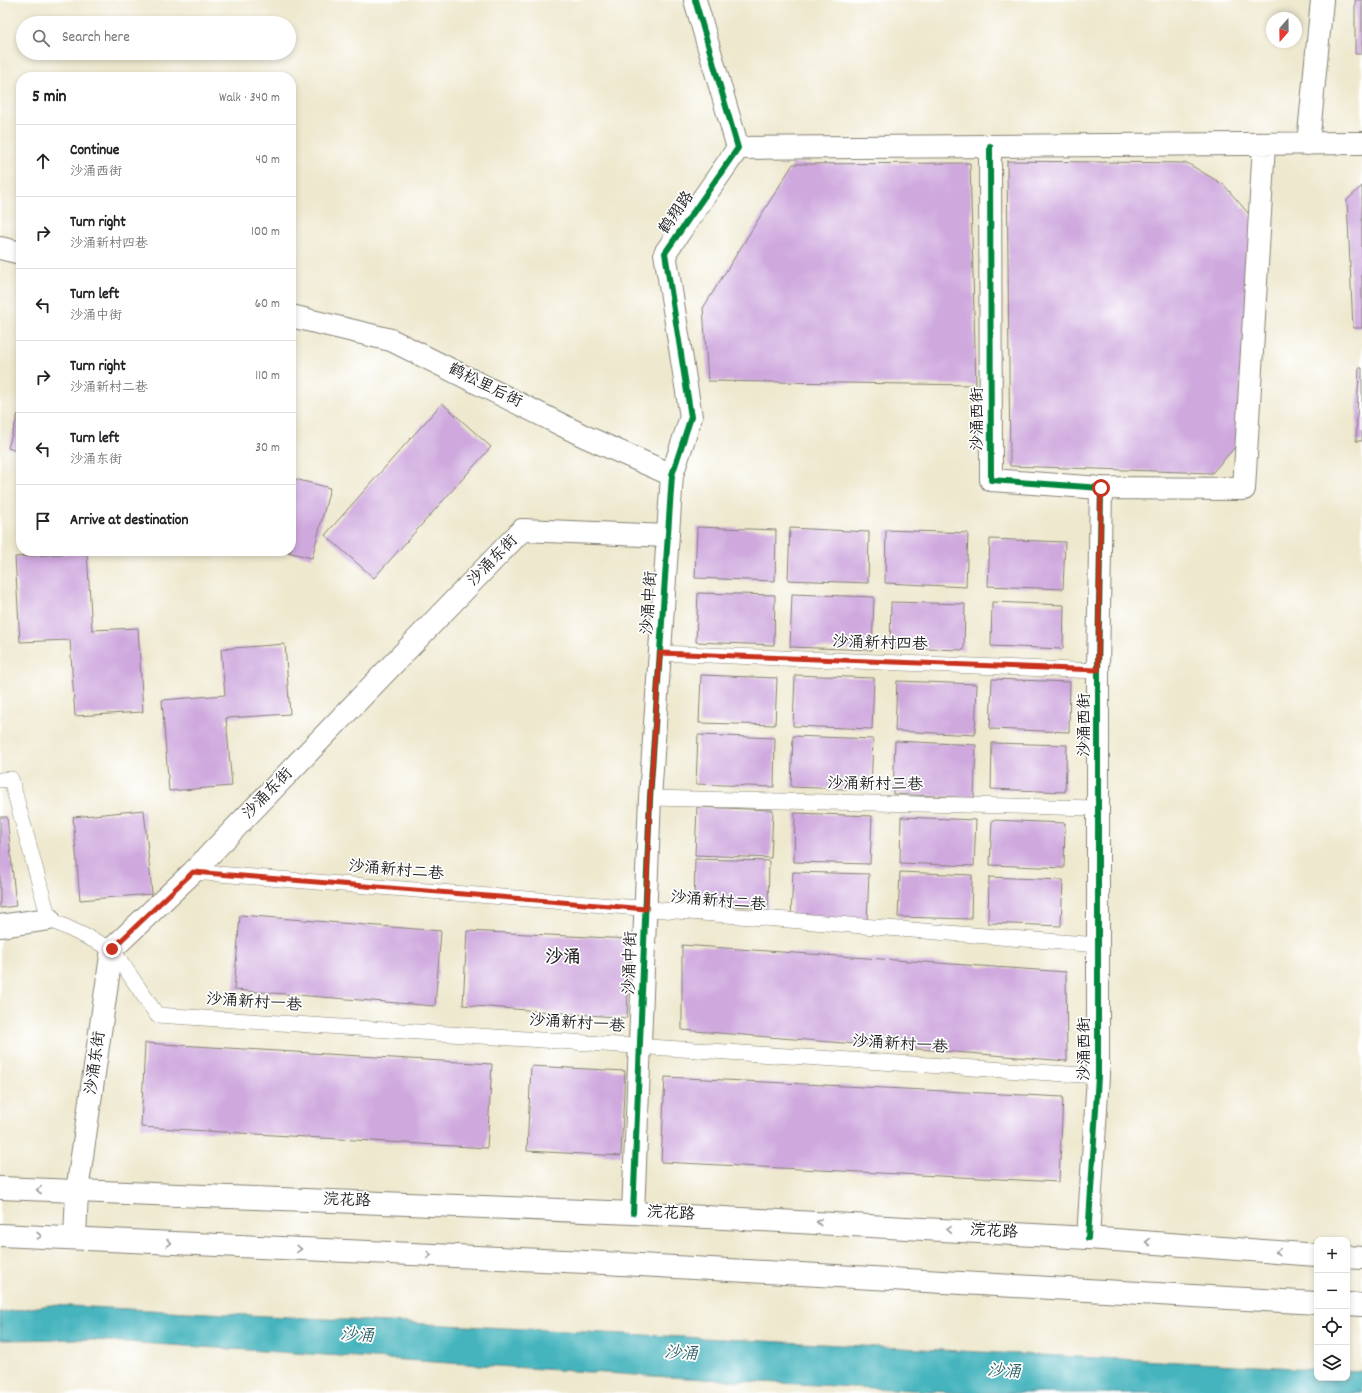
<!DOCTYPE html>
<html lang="en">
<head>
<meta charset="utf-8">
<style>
	:root { --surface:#fff; --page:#f6f6f6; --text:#202124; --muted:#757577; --line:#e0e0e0 }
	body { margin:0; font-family:Dekko,"LXGW WenKai TC",sans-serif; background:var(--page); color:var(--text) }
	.controls { position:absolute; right:12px; bottom:12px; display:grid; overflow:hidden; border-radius:8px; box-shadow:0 2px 6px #0003 }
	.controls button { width:36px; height:36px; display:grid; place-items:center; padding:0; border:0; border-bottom:1px solid var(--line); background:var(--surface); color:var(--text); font:20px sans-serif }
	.compass { position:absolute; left:1266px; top:12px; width:36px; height:36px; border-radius:50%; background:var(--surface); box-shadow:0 2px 6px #0003; rotate:200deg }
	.stop { position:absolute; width:12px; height:12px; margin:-9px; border:3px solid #c8321e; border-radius:50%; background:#fff }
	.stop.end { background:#c8321e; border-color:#fff; box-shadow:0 1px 4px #0008 }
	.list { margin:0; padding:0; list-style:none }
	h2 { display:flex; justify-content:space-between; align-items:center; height:52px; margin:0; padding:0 16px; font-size:17px }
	h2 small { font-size:13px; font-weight:400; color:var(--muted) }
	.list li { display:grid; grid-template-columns:26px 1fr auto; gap:12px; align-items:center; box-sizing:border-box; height:72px; padding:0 16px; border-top:1px solid var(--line) }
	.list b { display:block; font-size:15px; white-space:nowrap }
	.list p { margin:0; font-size:13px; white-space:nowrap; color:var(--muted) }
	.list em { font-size:13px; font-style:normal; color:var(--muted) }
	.icon { flex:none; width:22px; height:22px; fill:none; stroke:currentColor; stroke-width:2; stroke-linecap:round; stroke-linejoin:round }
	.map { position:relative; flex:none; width:1362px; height:1393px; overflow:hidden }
	.search { position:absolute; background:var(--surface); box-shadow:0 2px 6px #0003; left:16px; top:16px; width:280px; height:44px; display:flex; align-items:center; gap:10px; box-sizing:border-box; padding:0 14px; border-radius:22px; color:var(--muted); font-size:15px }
	.panel { position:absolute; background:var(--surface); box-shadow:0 2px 6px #0003; left:16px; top:72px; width:280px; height:484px; border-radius:16px }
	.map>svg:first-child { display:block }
	.water { fill:#44b4bd; stroke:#30686c }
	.building { fill:#cfa9de }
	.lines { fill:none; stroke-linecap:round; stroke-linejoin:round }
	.lane-casing { stroke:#858275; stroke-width:16 }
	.street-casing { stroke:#858275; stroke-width:24 }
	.secondary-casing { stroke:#858275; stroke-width:24 }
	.lane { stroke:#fff; stroke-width:15 }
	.street { stroke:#fff; stroke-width:22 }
	.secondary { stroke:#fff; stroke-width:22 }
	.cycleway-casing { stroke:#fff; stroke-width:8 }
	.cycleway { stroke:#00873e; stroke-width:6 }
	.oneway { stroke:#999 }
	.route { stroke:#c8321e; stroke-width:5 }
	.labels { text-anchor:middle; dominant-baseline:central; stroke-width:3.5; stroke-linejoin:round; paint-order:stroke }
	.street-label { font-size:16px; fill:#1c1c1c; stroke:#fff }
	.water-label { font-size:17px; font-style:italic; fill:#2e6064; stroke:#fff }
	.quarter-label { font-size:18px; font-weight:bold; fill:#1c1c1c; stroke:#fff }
</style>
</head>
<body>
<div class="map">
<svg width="1362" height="1393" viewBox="0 0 1362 1393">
	<rect width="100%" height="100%" fill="#fff"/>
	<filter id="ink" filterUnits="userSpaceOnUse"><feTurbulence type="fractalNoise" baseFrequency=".025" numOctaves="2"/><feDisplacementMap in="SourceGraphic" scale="8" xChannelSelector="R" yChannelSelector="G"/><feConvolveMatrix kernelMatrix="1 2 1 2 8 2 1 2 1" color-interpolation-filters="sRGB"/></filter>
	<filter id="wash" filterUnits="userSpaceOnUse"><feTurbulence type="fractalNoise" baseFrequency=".012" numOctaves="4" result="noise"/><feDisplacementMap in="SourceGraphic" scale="16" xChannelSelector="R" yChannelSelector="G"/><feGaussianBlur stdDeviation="0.9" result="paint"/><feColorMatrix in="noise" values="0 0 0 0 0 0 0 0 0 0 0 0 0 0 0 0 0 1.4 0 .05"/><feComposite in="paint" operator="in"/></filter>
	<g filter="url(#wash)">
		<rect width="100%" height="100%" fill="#eee8ce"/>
		<!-- water -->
		<path class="water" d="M50 1305 1317 1369V1378H1347V1371L1362 1372V1393H965L667 1377 77 1339 0 1340V1313Z"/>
		<g id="blocks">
			<!-- building -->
			<path class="building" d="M1355 0H1362V54H1355Z
				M1007 161 1187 163 1224 185 1254 220 1236 446 1212 473 1010 466Z
				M970 163 976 385 708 381 703 308 793 164Z
				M1362 186V328H1353L1347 200Z
				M1359 368H1362V441H1356Z
				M442 403 491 447 374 578 325 535Z
				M18 414 21 415V452L8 448Z
				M291 478 330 488 312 558 287 552 291 551Z
				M697 527 776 530 775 581 695 578Z
				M790 528 869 532 868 583 788 580Z
				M886 530 968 533 966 587 885 583Z
				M990 539 1065 542 1063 589 988 586Z
				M87 552 92 630 138 628 143 712 75 716 70 640 20 642 15 557Z
				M698 593 775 595 774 645 696 642Z
				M792 594 874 597 872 650 790 647Z
				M891 602 965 604 964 650 890 648Z
				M992 602 1064 605 1063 649 991 646Z
				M285 644 290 714 226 718 232 786 169 791 162 700 225 695 221 649Z
				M701 675 777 678 775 725 699 723Z
				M795 675 874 678 872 729 793 726Z
				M992 679 1070 682 1069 732 990 729Z
				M897 681 977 684 975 735 895 731Z
				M698 735 775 738 774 787 696 784Z
				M793 736 873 739 871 790 791 787Z
				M895 741 976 745 974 798 893 794Z
				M992 743 1067 745 1065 792 991 789Z
				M697 807 773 810 771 858 695 855Z
				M144 810 152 894 80 900 73 817Z
				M795 813 872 816 870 864 794 862Z
				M0 817H7L16 906 0 908Z
				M901 817 976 820 974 866 900 863Z
				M992 820 1065 823 1064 868 990 865Z
				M695 859 769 861 768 908 694 904Z
				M793 872 869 874 867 922 791 919Z
				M900 872 972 875 971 919 898 917Z
				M989 877 1063 880 1061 926 988 923Z
				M240 915 441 931 435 1006 234 990Z
				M467 931 630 939 627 1018 463 1005Z
				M682 945 1066 972 1067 1061 682 1030Z
				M145 1043 492 1064 487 1148 141 1127Z
				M531 1066 625 1071 621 1156 527 1151Z
				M665 1077 1063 1097 1059 1182 661 1162Z"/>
		</g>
	</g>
	<g filter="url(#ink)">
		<use href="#blocks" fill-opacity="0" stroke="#858275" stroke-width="1"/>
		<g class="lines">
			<!-- lane casing -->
			<g class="lane-casing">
				<path id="lane" d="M660 653 1098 671
					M0 780 11 779 49 919 112 949 157 1015 1098 1076
					M650 798 1098 808
					M193 872 1098 945"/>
			</g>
			<!-- street casing -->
			<g class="street-casing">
				<path id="street" d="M1308 144 1322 0
					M990 146 991 480 1101 488 1098 671V1076L1088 1238
					M738 148 1362 143
					M0 248 21 253
					M291 316 391 340 584 436 672 475
					M1101 488 1244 489 1264 144
					M0 926 49 919
					M633 1213 650 798 672 475 691 417 665 253 738 148 695 0
					M75 1238 77 1191 112 949 193 872 522 530 668 536"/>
			</g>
			<!-- secondary casing -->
			<g class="secondary-casing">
				<path id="secondary" d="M0 1188 633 1213 1088 1238 1317 1255
					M0 1235 586 1262 1317 1303
					M1347 1257 1362 1258
					M1347 1304 1362 1305"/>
			</g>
			<!-- lane -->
			<use href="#lane" class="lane"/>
			<!-- street -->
			<use href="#street" class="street"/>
			<!-- secondary -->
			<use href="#secondary" class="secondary"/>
			<!-- cycleway casing -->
			<g class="cycleway-casing">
				<path id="cycleway" d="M990 146 991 480 1101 488 1098 671V1076L1088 1238
					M633 1213 650 798 672 475 691 417 665 253 738 148 695 0"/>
			</g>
			<!-- cycleway -->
			<use href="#cycleway" class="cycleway"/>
		</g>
		<!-- one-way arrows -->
		<defs><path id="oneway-chevron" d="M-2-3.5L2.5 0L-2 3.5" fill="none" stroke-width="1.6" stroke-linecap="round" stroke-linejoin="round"/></defs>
		<g class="oneway">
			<use href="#oneway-chevron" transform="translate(39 1190) rotate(-178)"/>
			<use href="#oneway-chevron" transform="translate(819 1222) rotate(-177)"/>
			<use href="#oneway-chevron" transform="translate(949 1230) rotate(-177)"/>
			<use href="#oneway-chevron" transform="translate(39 1236) rotate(3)"/>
			<use href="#oneway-chevron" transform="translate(1148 1242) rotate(-176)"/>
			<use href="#oneway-chevron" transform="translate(169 1243) rotate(3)"/>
			<use href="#oneway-chevron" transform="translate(299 1249) rotate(3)"/>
			<use href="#oneway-chevron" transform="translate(1278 1252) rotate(-176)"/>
			<use href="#oneway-chevron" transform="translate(429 1255) rotate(3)"/>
		</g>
	</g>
	<g class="lines" filter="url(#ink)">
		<!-- route -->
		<path class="route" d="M112 949 193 872 646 909 650 798 660 653 1098 670 1101 488"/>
	</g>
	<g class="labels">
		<!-- street labels -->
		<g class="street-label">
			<text transform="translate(677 213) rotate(-55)">鹤翔路</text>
			<text transform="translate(485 386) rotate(26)">鹤松里后街</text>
			<text transform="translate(978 419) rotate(-90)">沙涌西街</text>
			<text transform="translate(493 561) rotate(-46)">沙涌东街</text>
			<text transform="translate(650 603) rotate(-86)">沙涌中街</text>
			<text transform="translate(880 644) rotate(2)">沙涌新村四巷</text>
			<text transform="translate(1085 725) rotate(-90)">沙涌西街</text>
			<text transform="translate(875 785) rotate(1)">沙涌新村三巷</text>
			<text transform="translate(268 794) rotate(-46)">沙涌东街</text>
			<text transform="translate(396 871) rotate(5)">沙涌新村二巷</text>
			<text transform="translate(718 902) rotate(5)">沙涌新村二巷</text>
			<text transform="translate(631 963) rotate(-88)">沙涌中街</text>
			<text transform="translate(254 1003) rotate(4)">沙涌新村一巷</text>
			<text transform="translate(577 1024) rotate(4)">沙涌新村一巷</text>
			<text transform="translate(900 1045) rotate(4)">沙涌新村一巷</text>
			<text transform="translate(1085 1049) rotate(-90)">沙涌西街</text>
			<text transform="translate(96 1063) rotate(-82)">沙涌东街</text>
			<text transform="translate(347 1201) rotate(2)">浣花路</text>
			<text transform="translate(671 1214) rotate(3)">浣花路</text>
			<text transform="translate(994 1232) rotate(3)">浣花路</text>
		</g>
		<!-- water labels -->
		<g class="water-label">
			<text transform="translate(357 1337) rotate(3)">沙涌</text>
			<text transform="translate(681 1355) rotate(3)">沙涌</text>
			<text transform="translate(1004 1373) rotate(3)">沙涌</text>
		</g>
		<!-- quarter labels -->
		<g class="quarter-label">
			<text x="563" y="958">沙涌</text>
		</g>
	</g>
</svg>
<div class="controls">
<button>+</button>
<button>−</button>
<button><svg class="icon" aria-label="locate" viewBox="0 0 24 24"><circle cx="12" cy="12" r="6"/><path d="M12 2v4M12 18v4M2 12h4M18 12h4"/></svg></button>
<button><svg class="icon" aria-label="layers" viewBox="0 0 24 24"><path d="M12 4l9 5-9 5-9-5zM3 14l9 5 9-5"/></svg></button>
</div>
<svg class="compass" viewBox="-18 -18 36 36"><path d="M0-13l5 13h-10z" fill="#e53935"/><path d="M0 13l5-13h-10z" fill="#757577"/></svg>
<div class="stop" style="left:1101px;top:488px"></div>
<div class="stop end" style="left:112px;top:949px"></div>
<div class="search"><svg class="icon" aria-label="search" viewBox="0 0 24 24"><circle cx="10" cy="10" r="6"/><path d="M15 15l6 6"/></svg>Search here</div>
<section class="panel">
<h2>5 min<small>Walk · 340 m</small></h2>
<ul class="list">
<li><svg class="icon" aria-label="ahead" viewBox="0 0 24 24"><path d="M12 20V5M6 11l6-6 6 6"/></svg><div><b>Continue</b><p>沙涌西街</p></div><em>40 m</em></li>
<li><svg class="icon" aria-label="right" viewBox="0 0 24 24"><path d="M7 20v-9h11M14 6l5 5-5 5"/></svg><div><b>Turn right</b><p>沙涌新村四巷</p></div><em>100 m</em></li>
<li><svg class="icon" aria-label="left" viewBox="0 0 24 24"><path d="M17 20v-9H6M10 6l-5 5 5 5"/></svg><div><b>Turn left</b><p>沙涌中街</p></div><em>60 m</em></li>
<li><svg class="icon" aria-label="right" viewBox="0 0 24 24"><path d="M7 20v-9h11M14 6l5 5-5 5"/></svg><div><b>Turn right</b><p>沙涌新村二巷</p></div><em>110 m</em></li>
<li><svg class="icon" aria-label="left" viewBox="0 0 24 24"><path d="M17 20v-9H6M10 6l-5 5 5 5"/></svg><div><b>Turn left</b><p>沙涌东街</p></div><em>30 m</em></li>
<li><svg class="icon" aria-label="arrive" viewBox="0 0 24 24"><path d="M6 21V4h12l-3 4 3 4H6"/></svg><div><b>Arrive at destination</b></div></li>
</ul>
</section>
</div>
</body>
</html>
